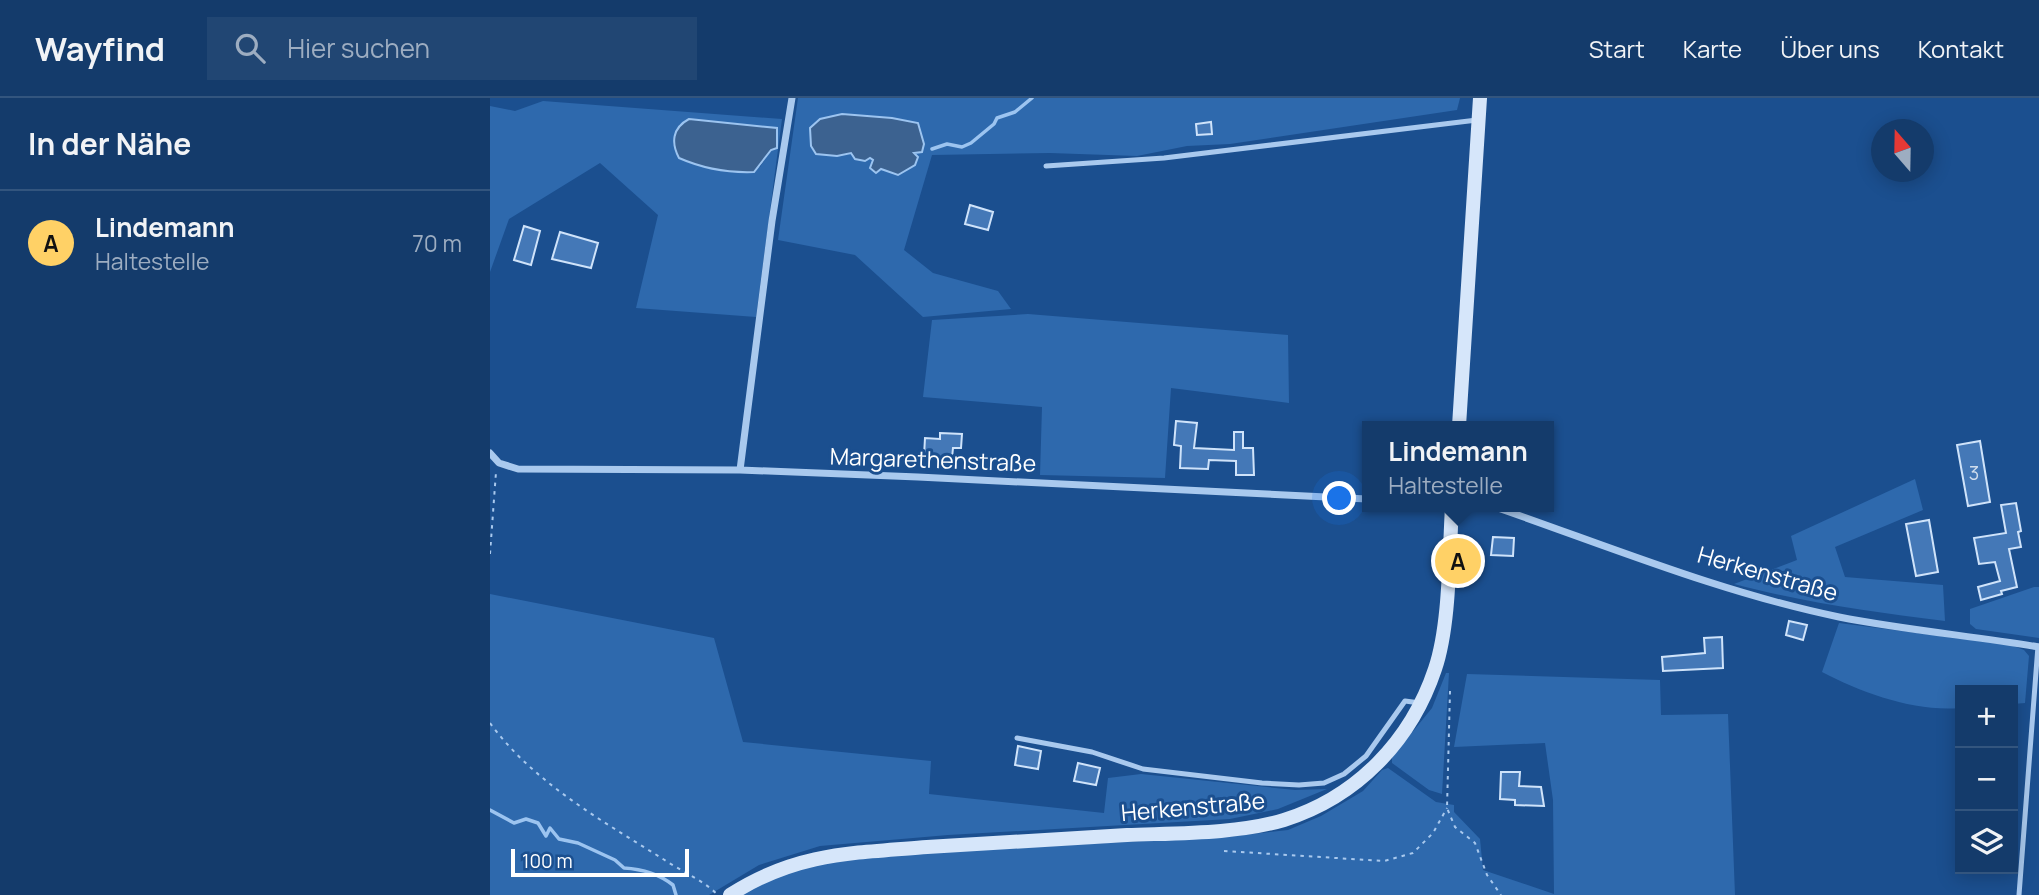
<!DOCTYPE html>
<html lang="de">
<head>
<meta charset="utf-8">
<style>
	:root { --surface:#143b6b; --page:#214673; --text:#f1f3f6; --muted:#9dadc1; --line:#33557e; --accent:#ffd166 }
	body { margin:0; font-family:Manrope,sans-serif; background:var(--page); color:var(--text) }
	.controls { position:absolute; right:21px; bottom:21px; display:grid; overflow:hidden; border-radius:0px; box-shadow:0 4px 18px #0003 }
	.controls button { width:63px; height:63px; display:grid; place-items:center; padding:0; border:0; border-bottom:2px solid var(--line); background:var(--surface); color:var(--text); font:35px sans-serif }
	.compass { position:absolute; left:1381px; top:21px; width:63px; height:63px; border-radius:50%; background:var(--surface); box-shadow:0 4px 18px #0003; rotate:340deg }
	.scale { position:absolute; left:21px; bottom:18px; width:178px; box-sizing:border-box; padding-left:7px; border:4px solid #fff; border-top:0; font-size:19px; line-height:24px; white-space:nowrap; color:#fff; -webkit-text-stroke:5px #1b4f8f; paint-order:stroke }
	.you { position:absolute; left:850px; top:401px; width:24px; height:24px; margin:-18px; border:5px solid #fff; border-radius:50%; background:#1a73e8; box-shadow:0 0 0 10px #1a73e833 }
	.badge { display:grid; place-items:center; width:46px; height:46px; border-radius:50%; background:var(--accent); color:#111; font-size:23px; font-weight:700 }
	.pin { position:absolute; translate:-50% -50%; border:4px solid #fff; box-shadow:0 2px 7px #0006 }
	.popup { position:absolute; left:872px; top:323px; width:192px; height:91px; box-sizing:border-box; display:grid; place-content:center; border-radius:0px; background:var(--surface); filter:drop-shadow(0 2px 5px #0005); font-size:23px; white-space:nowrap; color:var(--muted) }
	.popup b { font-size:26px; color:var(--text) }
	.popup::after { content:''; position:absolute; left:50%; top:100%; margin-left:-14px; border:14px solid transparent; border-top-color:var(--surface) }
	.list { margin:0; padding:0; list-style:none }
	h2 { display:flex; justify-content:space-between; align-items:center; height:91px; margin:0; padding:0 28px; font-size:30px }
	h2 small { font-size:23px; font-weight:400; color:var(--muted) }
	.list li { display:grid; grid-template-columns:46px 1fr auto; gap:21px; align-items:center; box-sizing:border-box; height:105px; padding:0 28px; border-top:2px solid var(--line) }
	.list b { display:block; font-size:26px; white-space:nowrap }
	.list p { margin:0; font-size:23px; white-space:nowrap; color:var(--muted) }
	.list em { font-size:23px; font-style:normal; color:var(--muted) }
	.icon { flex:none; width:38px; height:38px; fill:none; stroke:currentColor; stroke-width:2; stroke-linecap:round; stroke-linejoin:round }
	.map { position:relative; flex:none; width:1549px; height:797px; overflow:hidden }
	header { display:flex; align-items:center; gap:42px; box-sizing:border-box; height:98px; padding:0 35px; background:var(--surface); border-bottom:2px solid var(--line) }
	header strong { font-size:33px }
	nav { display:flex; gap:38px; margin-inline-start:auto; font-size:24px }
	.search { width:490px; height:63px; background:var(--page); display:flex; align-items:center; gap:18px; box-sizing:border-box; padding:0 24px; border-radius:0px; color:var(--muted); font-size:26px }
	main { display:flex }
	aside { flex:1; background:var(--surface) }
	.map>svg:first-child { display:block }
	.green { fill:#2e69ad; fill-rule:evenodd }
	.water { fill:#3c6290; stroke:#9cc4f0; stroke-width:2 }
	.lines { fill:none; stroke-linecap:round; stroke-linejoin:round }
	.stream { stroke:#9cc4f0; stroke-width:3.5 }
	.building { fill:#4478b7; stroke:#cfe3fa; stroke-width:2 }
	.path { stroke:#a9c9ee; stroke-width:2; stroke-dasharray:3.5 5; stroke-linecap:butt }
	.lane { stroke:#a9c9ee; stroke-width:5 }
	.street { stroke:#a9c9ee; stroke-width:7 }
	.secondary { stroke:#d6e6fa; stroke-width:14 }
	.labels { text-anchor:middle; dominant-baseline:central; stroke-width:6; stroke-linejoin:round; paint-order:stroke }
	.number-label { font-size:19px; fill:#d0dded }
	.street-label { font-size:23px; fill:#fff; stroke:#1b4f8f }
</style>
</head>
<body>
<header>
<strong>Wayfind</strong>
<div class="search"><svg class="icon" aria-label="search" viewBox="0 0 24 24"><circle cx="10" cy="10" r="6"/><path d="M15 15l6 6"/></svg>Hier suchen</div>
<nav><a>Start</a><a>Karte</a><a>Über uns</a><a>Kontakt</a></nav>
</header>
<main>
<aside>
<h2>In der Nähe<small></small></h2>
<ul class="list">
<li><span class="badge">A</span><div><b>Lindemann</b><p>Haltestelle</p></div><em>70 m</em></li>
</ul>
</aside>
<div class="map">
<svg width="1549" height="797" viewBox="0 0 1549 797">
	<rect width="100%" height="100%" fill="#1b4f8f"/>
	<!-- green -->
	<path class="green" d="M308 0H970L967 12 740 46 697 48 647 58 560 55 442 57 414 152 443 175 508 193 521 211 433 219 365 157 288 142ZM330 21 428 25 434 46 423 55 408 77 391 71 380 60 375 63 365 61 361 55 347 58Z
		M53 3 292 21 266 219 146 210 168 117 110 65 19 121 0 174V8L25 13ZM190 26 287 30V50L281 52 270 69 183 47 186 33Z
		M538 216 798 237 799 305 681 290 675 380 550 377 552 309 433 299 442 222Z
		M1425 381 1433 412 1345 449 1355 479 1453 487 1455 523C1381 514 1316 505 1244 486L1307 462 1301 438Z
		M1544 489H1549V540L1486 531 1480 526V511Z
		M0 496 224 540 253 644 441 663 439 696 614 715 618 680 651 676 805 692 837 691 788 711 740 721 458 737 330 748 269 767 219 797H0Z
		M1349 525 1521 547 1534 552 1539 558 1535 605 1523 606V592H1470V610C1425 614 1372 595 1332 574Z
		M956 575H959L952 696 939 692 902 665V659L942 610Z
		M977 576 1170 582 1171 617 1238 616 1245 797H252L278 781 318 767 382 758 745 738 798 732 831 718 873 693 892 672 898 670 946 704 964 707V714L990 741 993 772 1064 796 1063 702 1055 645 964 649Z"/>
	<!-- water -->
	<path class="water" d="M352 16 402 20 428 25 434 46 432 54 424 55 428 59 425 67 408 77 391 71 386 75 380 70 383 62 380 60 375 63 365 61 361 55 347 58 326 56 321 48 320 30 330 21Z
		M199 21 287 30V50L281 52 264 74C237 75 214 71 189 60 181 45 182 30 199 21Z"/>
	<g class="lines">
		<!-- stream -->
		<path class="stream" d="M442 51 457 46 472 49 481 45 504 26 507 20 525 14 542 0
			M0 712 24 725 36 721 48 725 56 738 60 730 69 741 88 745 125 762 134 770C152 771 169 776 183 787L186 797"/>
	</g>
	<!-- building -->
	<path class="building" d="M721 24 722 36 707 37 706 26Z
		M480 107 503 114 498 132 475 126Z
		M34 128 50 133 41 167 24 162Z
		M70 134 108 145 101 170 62 161Z
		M686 323 707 325 704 350 744 352V334H753V350H763L764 377H746V363L719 362 718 371 690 370 691 348 684 347Z
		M450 335 472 336 471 350H463L462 360 434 358 435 340 450 341Z
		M1490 343 1500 404 1478 408 1467 347Z
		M1526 405 1531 433 1528 434 1531 449 1519 451 1527 489 1511 493 1512 496 1491 502 1488 489 1510 483 1505 464 1489 466 1484 440 1516 435 1511 407Z
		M1439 422 1448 474 1426 478 1416 426Z
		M1003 439 1024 440 1023 458 1001 457Z
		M1299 523 1317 527 1313 542 1296 537Z
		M1232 539 1233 570 1173 573 1172 559 1215 555 1214 540Z
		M528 648 551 653 548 671 525 667Z
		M588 665 610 670 606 687 584 683Z
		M1011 674H1030L1029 688 1051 689 1054 708 1025 707V702L1010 701Z"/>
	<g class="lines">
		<!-- path -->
		<path class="path" d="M0 456 6 374
			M960 593 957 710 965 729 985 745 997 777 1011 797
			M0 625C44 685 111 722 173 761 191 773 211 781 227 796
			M734 753 894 763 923 755 943 735 957 710"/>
		<!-- lane -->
		<path class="lane" d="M556 68 674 60 987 22
			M527 640 602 654 653 671 772 685 809 687 834 685 854 676 876 658 915 603 930 605
			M1529 797 1548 548"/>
		<!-- street -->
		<path class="street" d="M0 355 9 365 28 371 250 372 428 379 877 401
			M250 372 282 123 302 0
			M1005 409C1118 448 1232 495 1349 519 1415 532 1483 538 1549 549"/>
		<!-- secondary -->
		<path class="secondary" d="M969 328 990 0
			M240 797C305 755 361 755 437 749 503 745 570 741 637 737 687 735 747 736 794 722 867 699 921 643 945 571 960 527 959 457 962 409"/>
	</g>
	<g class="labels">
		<!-- number labels -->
		<g class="number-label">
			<text x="1484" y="375">3</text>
		</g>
		<!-- street labels -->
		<g class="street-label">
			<text transform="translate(443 361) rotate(2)">Margarethenstraße</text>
			<text transform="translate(1278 475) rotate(16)">Herkenstraße</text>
			<text transform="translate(703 708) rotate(-5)">Herkenstraße</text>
		</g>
	</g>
</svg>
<div class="controls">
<button>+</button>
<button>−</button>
<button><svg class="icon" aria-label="layers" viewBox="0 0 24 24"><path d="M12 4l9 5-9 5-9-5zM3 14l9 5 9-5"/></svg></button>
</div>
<svg class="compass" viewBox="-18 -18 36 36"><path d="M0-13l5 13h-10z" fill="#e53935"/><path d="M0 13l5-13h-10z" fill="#9dadc1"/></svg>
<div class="scale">100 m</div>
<div class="you"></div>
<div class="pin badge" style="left:968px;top:463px">A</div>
<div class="popup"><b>Lindemann</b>Haltestelle</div>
</div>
</main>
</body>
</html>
